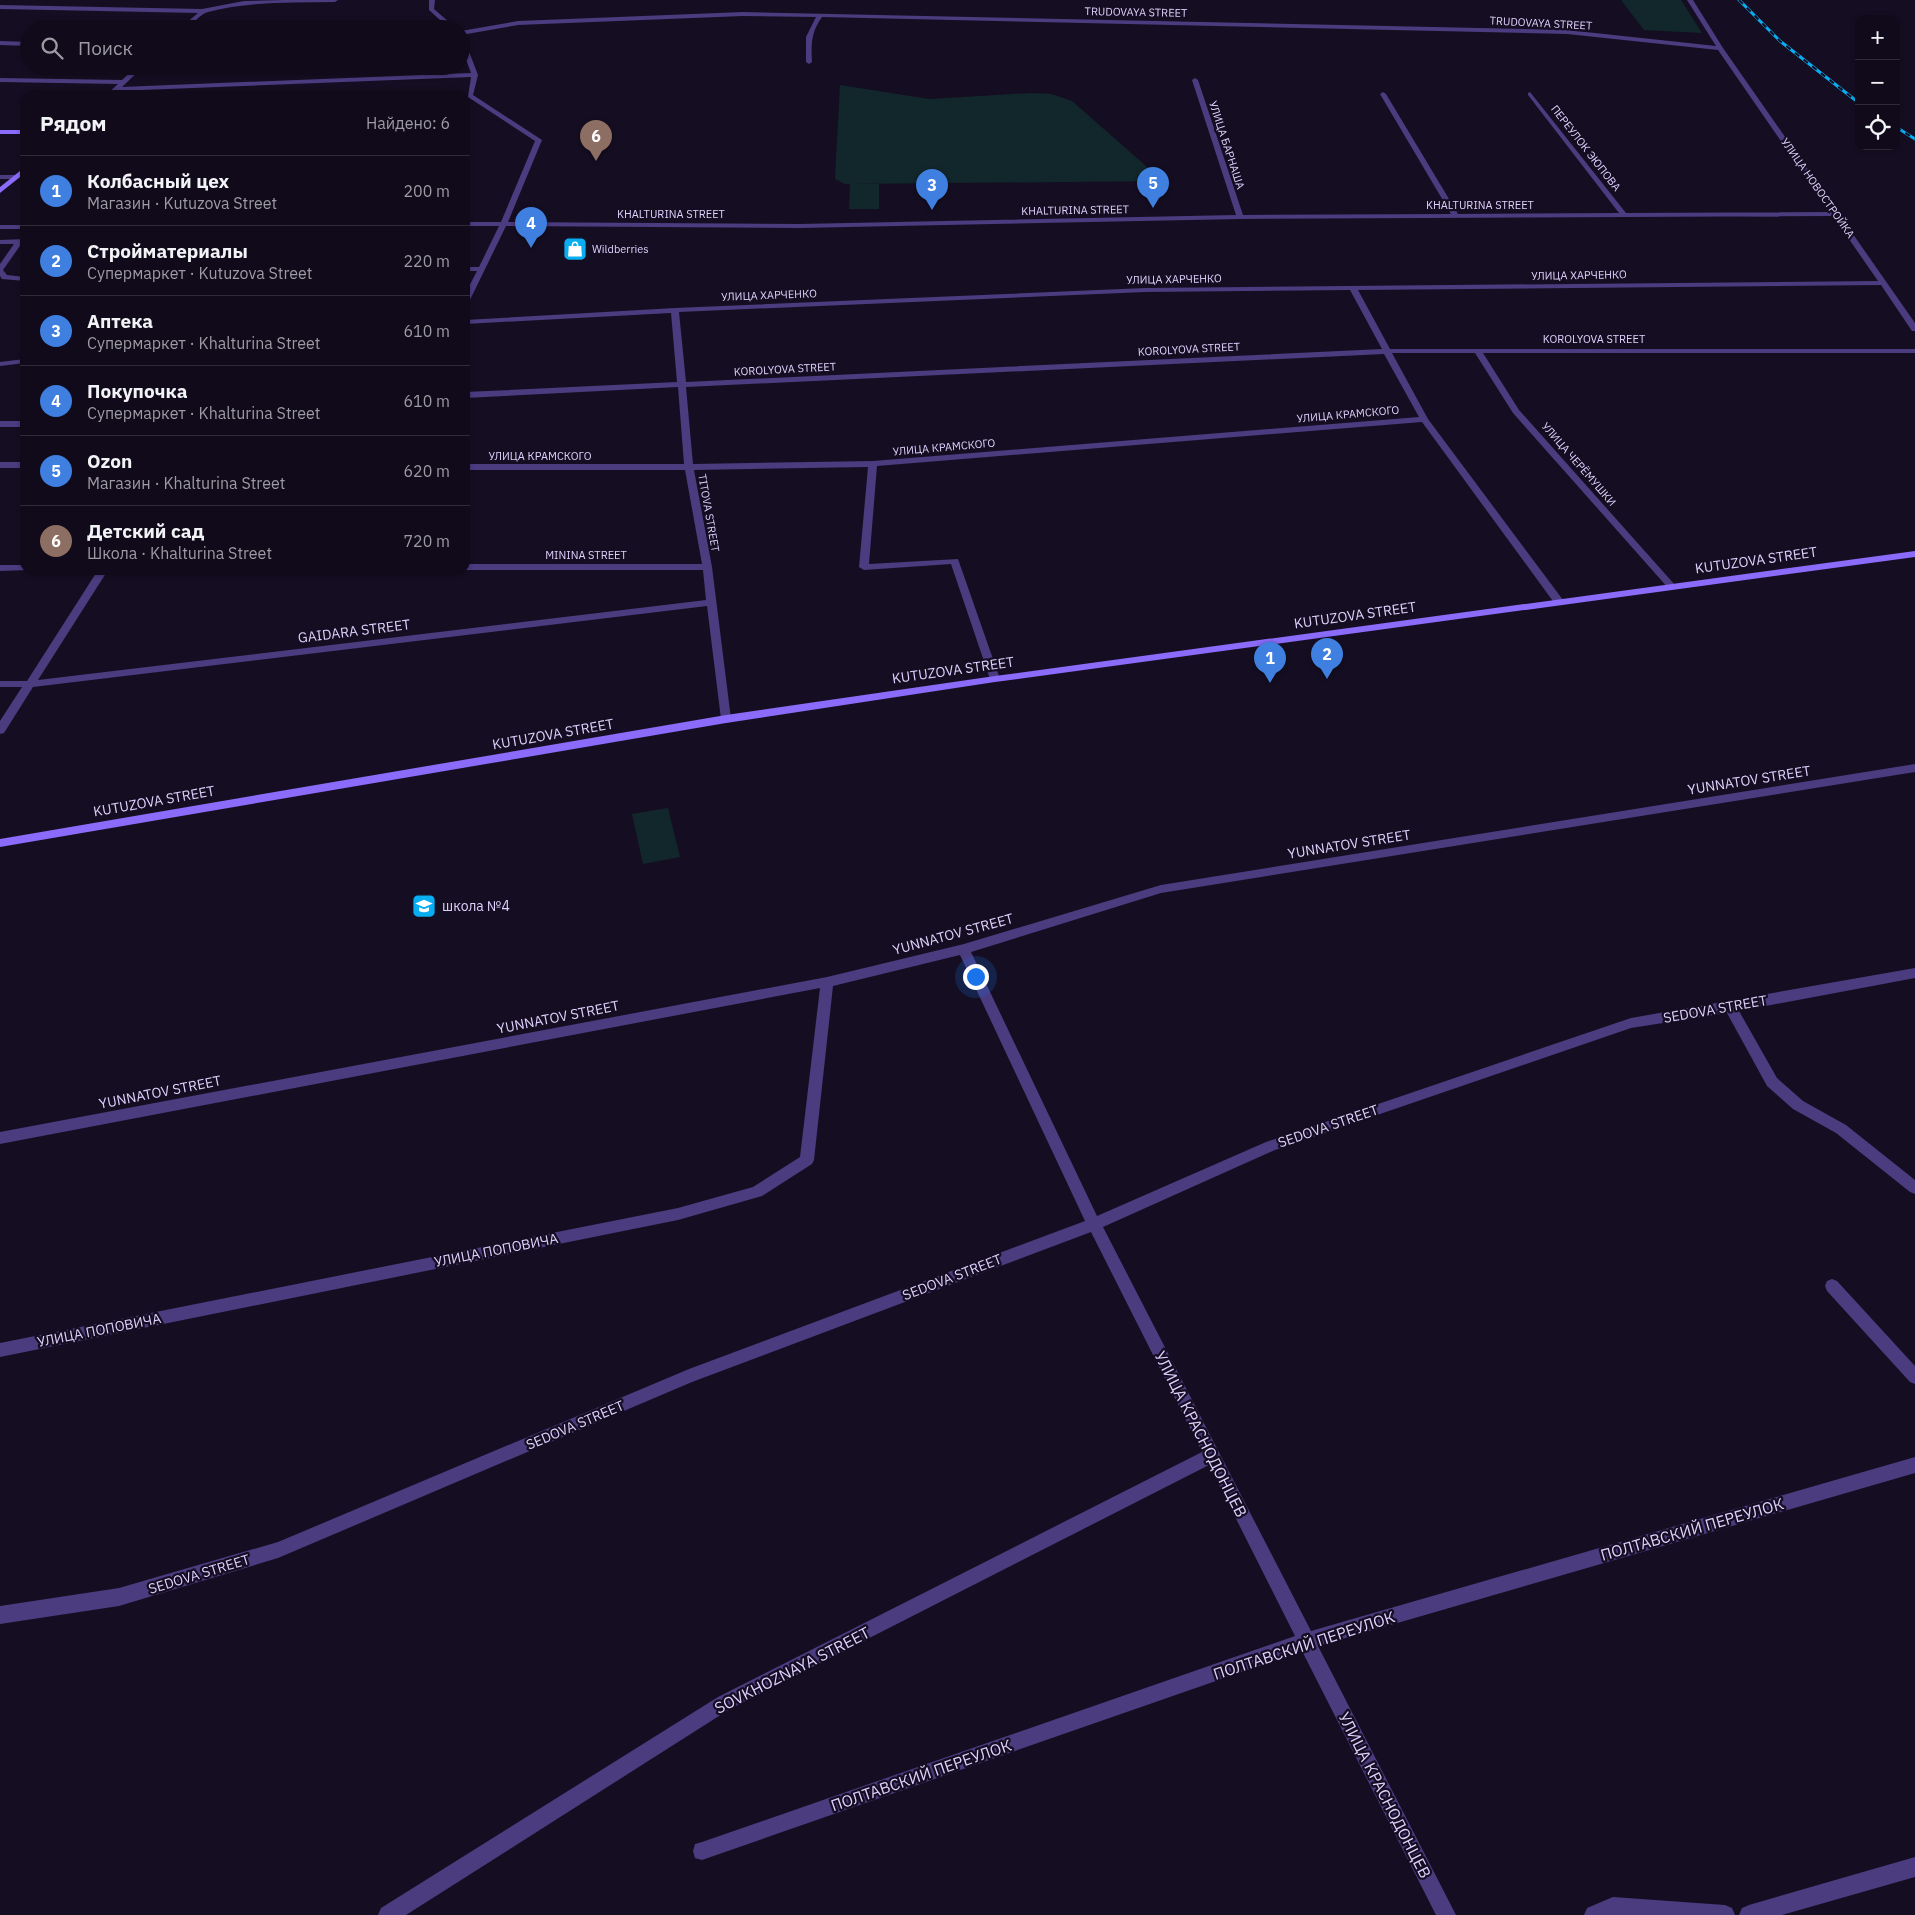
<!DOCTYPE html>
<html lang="ru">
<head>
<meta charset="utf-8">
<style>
	:root { --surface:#100a1a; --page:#1e1827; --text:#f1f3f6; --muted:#9c9aa2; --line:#302b39; --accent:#1a73e8 }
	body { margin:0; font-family:"IBM Plex Sans",sans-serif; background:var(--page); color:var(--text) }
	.controls { position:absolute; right:15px; top:15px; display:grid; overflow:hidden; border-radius:10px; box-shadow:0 1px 4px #0004 }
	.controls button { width:45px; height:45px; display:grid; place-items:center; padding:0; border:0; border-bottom:1px solid var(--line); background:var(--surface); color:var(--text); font:25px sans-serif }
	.you { position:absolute; left:975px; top:976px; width:18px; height:18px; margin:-12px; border:4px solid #fff; border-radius:50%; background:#1a73e8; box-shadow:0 0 0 8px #1a73e833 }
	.badge { display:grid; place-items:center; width:32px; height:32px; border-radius:50%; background:var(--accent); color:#fff; font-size:16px; font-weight:700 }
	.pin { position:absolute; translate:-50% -41px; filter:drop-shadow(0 1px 2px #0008) }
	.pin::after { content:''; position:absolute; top:26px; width:18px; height:15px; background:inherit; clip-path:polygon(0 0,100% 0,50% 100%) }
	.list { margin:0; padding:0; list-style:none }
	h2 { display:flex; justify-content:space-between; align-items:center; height:65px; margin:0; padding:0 20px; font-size:21px }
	h2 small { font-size:16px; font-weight:400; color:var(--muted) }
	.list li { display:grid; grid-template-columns:32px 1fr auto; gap:15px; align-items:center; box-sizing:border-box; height:70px; padding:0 20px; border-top:1px solid var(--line) }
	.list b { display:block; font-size:19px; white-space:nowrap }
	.list p { margin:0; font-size:16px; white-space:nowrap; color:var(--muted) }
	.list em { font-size:16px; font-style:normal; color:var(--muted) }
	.icon { flex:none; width:28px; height:28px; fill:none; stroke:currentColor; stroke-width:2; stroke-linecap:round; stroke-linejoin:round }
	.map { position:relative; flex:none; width:1915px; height:1915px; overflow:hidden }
	.search { position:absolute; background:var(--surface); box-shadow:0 1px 4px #0004; left:20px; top:20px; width:450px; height:55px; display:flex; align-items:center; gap:12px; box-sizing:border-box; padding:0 18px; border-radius:28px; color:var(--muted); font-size:19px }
	.panel { position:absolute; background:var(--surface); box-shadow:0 1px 4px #0004; left:20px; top:90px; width:450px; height:485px; border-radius:15px }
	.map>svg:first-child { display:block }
	.green { fill:#12272b }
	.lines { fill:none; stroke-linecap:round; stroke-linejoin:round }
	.minor { fill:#4b3b7f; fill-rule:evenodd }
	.secondary { fill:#8a6bfa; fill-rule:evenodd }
	.rail-casing { stroke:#09adf1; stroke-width:3 }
	.rail { stroke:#150e22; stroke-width:2; stroke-dasharray:5.5; stroke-linecap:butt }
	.labels { text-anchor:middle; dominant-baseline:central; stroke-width:4.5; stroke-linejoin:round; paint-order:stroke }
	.far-street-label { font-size:11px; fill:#ded1fd; stroke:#150e22 }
	.far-poi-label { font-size:11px; fill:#ded1fd; stroke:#150e22; text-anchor:start }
	.street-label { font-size:14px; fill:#ded1fd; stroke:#150e22 }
	.poi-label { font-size:14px; fill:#ded1fd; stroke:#150e22; text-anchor:start }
	.near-street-label { font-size:16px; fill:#ded1fd; stroke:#150e22 }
</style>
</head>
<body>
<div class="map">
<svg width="1915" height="1915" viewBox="0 0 1915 1915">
	<rect width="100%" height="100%" fill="#150e22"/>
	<!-- green -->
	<path class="green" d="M1621 0H1681L1702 33 1644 30Z
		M840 85 929 99 1032 93 1051 94 1072 101 1163 181 845 184 835 179Z
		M850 184H879V209H849Z
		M668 808 680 857 643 864 632 814Z"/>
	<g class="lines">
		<!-- minor -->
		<path class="minor" d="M283 0H338L335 2C293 3 249 1 208 12 197 15 192 29 179 29L198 13 0 9V5L202 9 244 1Z
			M429 0H435L434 9 457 29H450L429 10Z
			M1687 0H1693L1723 48 1915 323V331H1912L1881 285 1358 290 1390 349H1915V353H1483L1519 410 1675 585V589H1669L1513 413 1475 353H1392L1428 419 1563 600V604H1555L1422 422 877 466 869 564 958 559 1000 679 995 682 990 679 951 564 864 570 859 567 868 467 694 470 712 567 731 719 730 722 726 723 721 719 707 606 33 687 4 733 0 734V721L22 687H0V681H27L98 570H108L38 680 706 600 703 570H465V564H702L685 470H465V464H684L678 387 465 398V392L677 382 671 313 465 324V320L675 308 1145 288 1878 281 1833 216 1240 219 800 228 506 226 469 302 465 304V294L477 271H465V267H479L499 226H465V222H501L535 141 468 97 471 77 117 91 113 95H106L118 84 0 82V78L122 80 137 66H144L122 87 471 73 461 46V35L463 36 478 75 473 95 542 140 508 222 800 224 1236 215 1192 80 1195 78 1198 80 1243 215 1451 214 1380 94 1383 92 1386 94 1458 214 1619 213 1528 95V93L1530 92 1626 213 1830 212 1718 50 1567 34 822 17C811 32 811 45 812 62L809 64 806 62V37L816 17 743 16 518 25 461 35V31L518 21 743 12 1567 30 1716 46ZM1350 290 1382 349 686 382 679 312 1145 292ZM1384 354 1419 417 873 461 693 464 686 387Z
			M0 41 29 42V46L0 45Z
			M0 175H16L19 177 16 179H0Z
			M0 225H25V229H0Z
			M25 239V243H22L3 270 7 275 25 277V281L2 279 0 276V264L14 244H0V240Z
			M25 359V363L0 366V362Z
			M0 421H25V427H0Z
			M0 462H25V468H0Z
			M0 565H25V570H28L0 571Z
			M1915 764V772L1161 893 971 952 1097 1216 1266 1142 1631 1018 1915 968V978L1739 1011 1777 1078 1803 1101 1846 1125 1915 1180V1194L1910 1192 1836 1133 1793 1109 1767 1086 1727 1013 1631 1028 1275 1150 1103 1227 1311 1631 1915 1457V1473L1318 1646 1456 1915H1436L1302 1651 702 1860 695 1858 693 1851 695 1844 702 1842 1295 1636 1209 1465 730 1709 406 1915H378L381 1908 718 1697 1202 1452 1091 1232 692 1382 278 1558 119 1606 0 1624V1606L119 1588 278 1542 689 1369 1085 1221 960 955 833 986 814 1160 812 1164 762 1196 678 1220 0 1357V1343L678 1208 753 1187 800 1157 820 988 0 1144V1132L827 977 964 944 1161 885Z
			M1832 1279 1837 1281 1915 1366V1384L1910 1382 1827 1291 1825 1286 1827 1281Z
			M1915 1857V1877L1782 1915H1739L1742 1908 1749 1905Z
			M1613 1897 1725 1905 1732 1908 1735 1915H1584L1587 1908Z"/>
		<!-- secondary -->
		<path class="secondary" d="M0 130H25V134H0Z
			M25 167V173L0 193V187Z
			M1915 551V557L995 682 726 723 0 847V839L726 715 995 676Z"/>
		<!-- rail casing -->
		<g class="rail-casing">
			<path id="rail" d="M1739 0 1780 41 1859 103
				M1896 127 1915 139"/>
		</g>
		<!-- rail -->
		<use href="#rail" class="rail"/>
	</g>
	<!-- icons -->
	<defs>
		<g id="shop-square" transform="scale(1.25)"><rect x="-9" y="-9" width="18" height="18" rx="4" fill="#09adf1" stroke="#150e22"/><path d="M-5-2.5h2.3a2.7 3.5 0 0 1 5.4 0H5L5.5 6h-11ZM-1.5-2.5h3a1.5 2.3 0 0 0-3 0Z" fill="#fff"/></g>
		<g id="school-square" transform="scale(1.25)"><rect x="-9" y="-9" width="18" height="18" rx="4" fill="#09adf1" stroke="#150e22"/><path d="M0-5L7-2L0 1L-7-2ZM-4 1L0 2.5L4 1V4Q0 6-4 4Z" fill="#fff"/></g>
	</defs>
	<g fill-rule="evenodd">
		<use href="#shop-square" x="575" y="249"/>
		<use href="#school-square" x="424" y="906"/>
	</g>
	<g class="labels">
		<!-- far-street labels -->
		<g class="far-street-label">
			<text transform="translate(1136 12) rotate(1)">TRUDOVAYA STREET</text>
			<text transform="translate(1541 23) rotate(3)">TRUDOVAYA STREET</text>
			<text transform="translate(1227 145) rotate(72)">УЛИЦА БАРНАША</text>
			<text transform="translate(1586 148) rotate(52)">ПЕРЕУЛОК ЭЮПОВА</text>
			<text transform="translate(1818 188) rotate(55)">УЛИЦА НОВОСТРОЙКА</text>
			<text x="1480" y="205">KHALTURINA STREET</text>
			<text transform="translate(1075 210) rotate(-1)">KHALTURINA STREET</text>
			<text x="671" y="214">KHALTURINA STREET</text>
			<text transform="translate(1579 275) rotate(-1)">УЛИЦА ХАРЧЕНКО</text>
			<text transform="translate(1174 279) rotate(-1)">УЛИЦА ХАРЧЕНКО</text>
			<text transform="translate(769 295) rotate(-2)">УЛИЦА ХАРЧЕНКО</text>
			<text x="1594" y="339">KOROLYOVA STREET</text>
			<text transform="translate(1189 349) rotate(-3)">KOROLYOVA STREET</text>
			<text transform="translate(785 369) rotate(-3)">KOROLYOVA STREET</text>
			<text transform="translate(1348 414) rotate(-5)">УЛИЦА КРАМСКОГО</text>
			<text transform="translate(944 447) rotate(-5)">УЛИЦА КРАМСКОГО</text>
			<text x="540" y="456">УЛИЦА КРАМСКОГО</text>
			<text transform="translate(1579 464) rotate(49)">УЛИЦА ЧЕРЁМУШКИ</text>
			<text transform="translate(709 513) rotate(80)">TITOVA STREET</text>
			<text x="586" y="555">MININA STREET</text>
		</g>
		<!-- far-poi labels -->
		<g class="far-poi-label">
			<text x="592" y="249">Wildberries</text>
		</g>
		<!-- street labels -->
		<g class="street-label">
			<text transform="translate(1756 560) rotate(-8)">KUTUZOVA STREET</text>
			<text transform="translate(1355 615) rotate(-8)">KUTUZOVA STREET</text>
			<text transform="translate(354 631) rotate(-7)">GAIDARA STREET</text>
			<text transform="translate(953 670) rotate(-8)">KUTUZOVA STREET</text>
			<text transform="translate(553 734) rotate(-10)">KUTUZOVA STREET</text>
			<text transform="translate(1749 780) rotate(-9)">YUNNATOV STREET</text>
			<text transform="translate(154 801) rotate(-10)">KUTUZOVA STREET</text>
			<text transform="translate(1349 844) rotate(-9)">YUNNATOV STREET</text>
			<text transform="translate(953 934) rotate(-15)">YUNNATOV STREET</text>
			<text transform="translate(1715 1009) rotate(-10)">SEDOVA STREET</text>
			<text transform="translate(558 1017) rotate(-11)">YUNNATOV STREET</text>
			<text transform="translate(160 1092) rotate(-11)">YUNNATOV STREET</text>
			<text transform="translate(1328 1126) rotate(-19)">SEDOVA STREET</text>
			<text transform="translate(496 1250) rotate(-11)">УЛИЦА ПОПОВИЧА</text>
			<text transform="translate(952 1277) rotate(-21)">SEDOVA STREET</text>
			<text transform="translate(99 1330) rotate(-11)">УЛИЦА ПОПОВИЧА</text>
			<text transform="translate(575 1425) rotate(-23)">SEDOVA STREET</text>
			<text transform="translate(199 1574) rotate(-17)">SEDOVA STREET</text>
		</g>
		<!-- poi labels -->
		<g class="poi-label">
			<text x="442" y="906">школа №4</text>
		</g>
		<!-- near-street labels -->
		<g class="near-street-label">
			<text transform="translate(1201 1434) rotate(63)">УЛИЦА КРАСНОДОНЦЕВ</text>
			<text transform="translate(1692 1529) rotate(-16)">ПОЛТАВСКИЙ ПЕРЕУЛОК</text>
			<text transform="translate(1304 1645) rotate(-18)">ПОЛТАВСКИЙ ПЕРЕУЛОК</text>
			<text transform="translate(792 1670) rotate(-27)">SOVKHOZNAYA STREET</text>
			<text transform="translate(921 1775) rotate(-19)">ПОЛТАВСКИЙ ПЕРЕУЛОК</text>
			<text transform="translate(1385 1795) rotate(63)">УЛИЦА КРАСНОДОНЦЕВ</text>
		</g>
	</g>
</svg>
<div class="controls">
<button>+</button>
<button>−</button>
<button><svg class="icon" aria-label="locate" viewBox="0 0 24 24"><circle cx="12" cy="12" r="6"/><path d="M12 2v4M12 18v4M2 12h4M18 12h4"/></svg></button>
</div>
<div class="you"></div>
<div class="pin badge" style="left:1270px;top:683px;background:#3f7fe0">1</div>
<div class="pin badge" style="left:1327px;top:679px;background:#3f7fe0">2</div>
<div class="pin badge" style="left:932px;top:210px;background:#3f7fe0">3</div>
<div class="pin badge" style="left:531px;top:248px;background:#3f7fe0">4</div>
<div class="pin badge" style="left:1153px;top:208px;background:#3f7fe0">5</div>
<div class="pin badge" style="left:596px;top:161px;background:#8d6e63">6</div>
<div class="search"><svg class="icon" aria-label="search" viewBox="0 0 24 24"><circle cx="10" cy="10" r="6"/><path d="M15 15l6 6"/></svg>Поиск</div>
<section class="panel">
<h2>Рядом<small>Найдено: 6</small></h2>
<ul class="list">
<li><span class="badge" style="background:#3f7fe0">1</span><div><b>Колбасный цех</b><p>Магазин · Kutuzova Street</p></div><em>200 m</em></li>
<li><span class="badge" style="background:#3f7fe0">2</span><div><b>Стройматериалы</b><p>Супермаркет · Kutuzova Street</p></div><em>220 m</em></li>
<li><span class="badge" style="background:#3f7fe0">3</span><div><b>Аптека</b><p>Супермаркет · Khalturina Street</p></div><em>610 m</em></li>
<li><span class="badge" style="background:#3f7fe0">4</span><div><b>Покупочка</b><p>Супермаркет · Khalturina Street</p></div><em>610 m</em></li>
<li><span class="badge" style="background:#3f7fe0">5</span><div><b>Ozon</b><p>Магазин · Khalturina Street</p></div><em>620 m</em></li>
<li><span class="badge" style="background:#8d6e63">6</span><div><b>Детский сад</b><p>Школа · Khalturina Street</p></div><em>720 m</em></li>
</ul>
</section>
</div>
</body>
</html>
